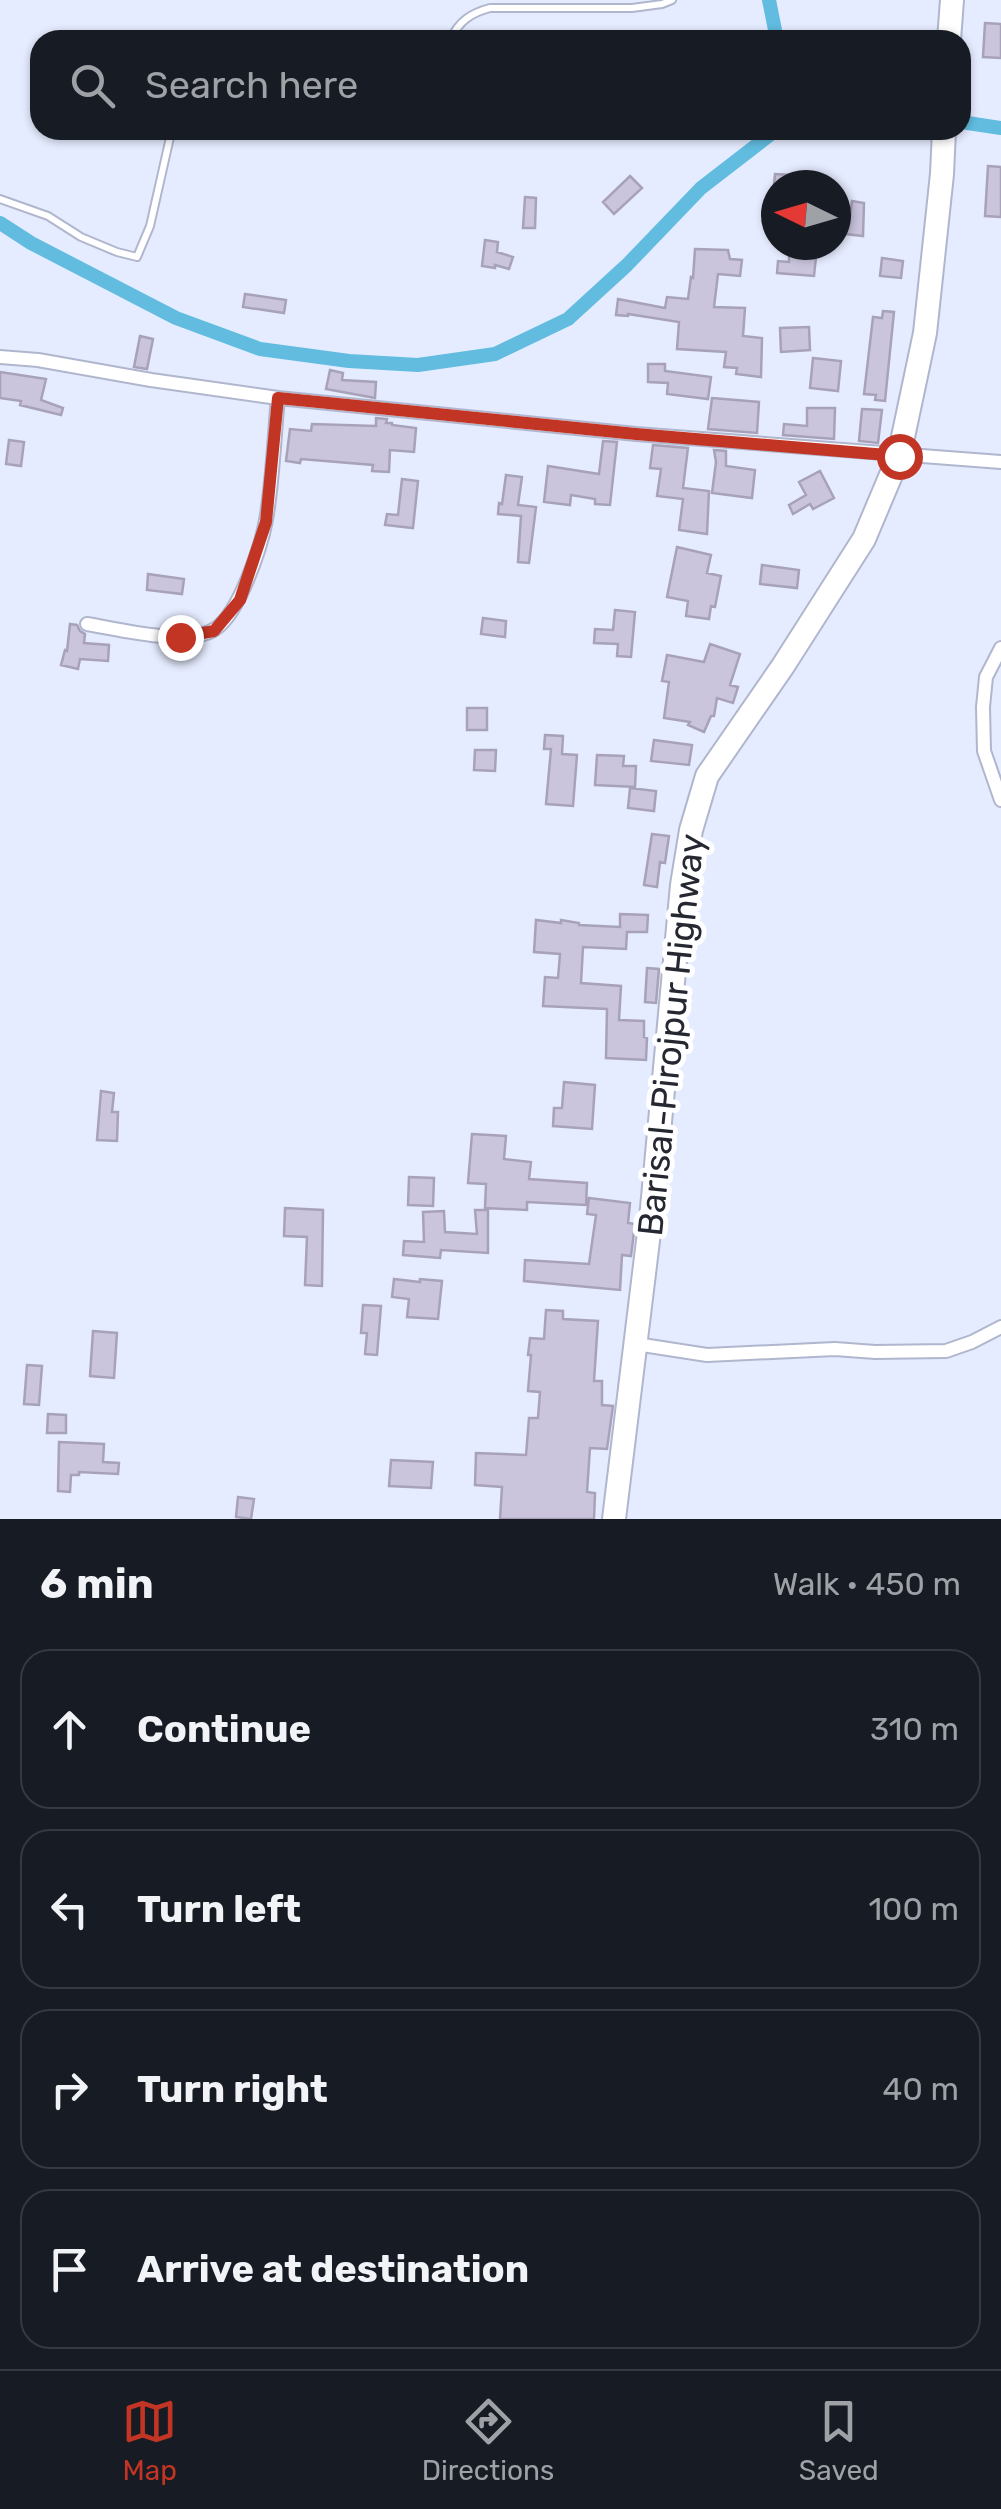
<!DOCTYPE html>
<html lang="en">
<head>
<meta charset="utf-8">
<style>
	:root { --surface:#171b24; --page:#20242c; --text:#f1f3f6; --muted:#9ea1a6; --line:#363941; --accent:#c23525 }
	body { margin:0; font-family:Rubik,sans-serif; background:var(--page); color:var(--text) }
	.compass { position:absolute; left:761px; top:170px; width:90px; height:90px; border-radius:50%; background:var(--surface); box-shadow:0 2px 8px #0004; rotate:275deg }
	.stop { position:absolute; width:30px; height:30px; margin:-22px; border:8px solid #c23525; border-radius:50%; background:#fff }
	.stop.end { background:#c23525; border-color:#fff; box-shadow:0 2px 10px #0008 }
	.list { margin:0; padding:0; list-style:none }
	h2 { display:flex; justify-content:space-between; align-items:center; height:130px; margin:0; padding:0 40px; font-size:42px }
	h2 small { font-size:32px; font-weight:400; color:var(--muted) }
	.list li { display:grid; grid-template-columns:65px 1fr auto; gap:30px; align-items:center; box-sizing:border-box; height:160px; margin:0 20px 20px; padding:0 20px; border:2px solid var(--line); border-radius:30px }
	.list b { display:block; font-size:38px; white-space:nowrap }
	.list em { font-size:32px; font-style:normal; color:var(--muted) }
	.icon { flex:none; width:55px; height:55px; fill:none; stroke:currentColor; stroke-width:2; stroke-linecap:round; stroke-linejoin:round }
	.map { position:relative; flex:none; width:1001px; height:1519px; overflow:hidden }
	.search { position:absolute; background:var(--surface); box-shadow:0 2px 8px #0004; left:30px; right:30px; top:30px; height:110px; display:flex; align-items:center; gap:25px; box-sizing:border-box; padding:0 35px; border-radius:30px; color:var(--muted); font-size:38px }
	.sheet { height:850px; background:var(--surface) }
	nav { display:flex; justify-content:space-around; align-items:center; box-sizing:border-box; height:140px; border-top:2px solid var(--line); background:var(--surface); font-size:28px; color:var(--muted) }
	nav a { display:grid; justify-items:center; gap:5px }
	nav .on { color:var(--accent) }
	.map>svg:first-child { display:block }
	.lines { fill:none; stroke-linecap:round; stroke-linejoin:round }
	.canal { stroke:#61bcdf; stroke-width:14 }
	.building { fill:#cac5dd; stroke:#a8a2b9; stroke-width:2.5 }
	.lane-casing { stroke:#b0b6cd; stroke-width:10 }
	.street-casing { stroke:#b0b6cd; stroke-width:16 }
	.highway-casing { stroke:#b0b6cd; stroke-width:26 }
	.lane { stroke:#fff; stroke-width:6 }
	.street { stroke:#fff; stroke-width:12 }
	.highway { stroke:#fff; stroke-width:22 }
	.route { stroke:#c23525; stroke-width:12 }
	.labels { text-anchor:middle; dominant-baseline:central; stroke-width:10; stroke-linejoin:round; paint-order:stroke }
	.street-label { font-size:35px; fill:#252831; stroke:#fff }
</style>
</head>
<body>
<div class="map">
<svg width="1001" height="1519" viewBox="0 0 1001 1519">
	<rect width="100%" height="100%" fill="#e6ecff"/>
	<g class="lines">
		<!-- canal -->
		<path class="canal" d="M769 0 777 40
			M961 122 1001 128
			M0 223 31 243 176 318 260 349 349 361 418 365 495 354 568 319 627 265 701 188 776 130"/>
	</g>
	<!-- building -->
	<path class="building" d="M985 23 1001 24V58L983 57Z
		M988 166 1001 167V217L985 216Z
		M775 174 808 176V185H774Z
		M630 176 642 188 614 214 603 202Z
		M525 197 536 198 535 228H523Z
		M852 201 864 203 863 236 836 233V223L849 224Z
		M485 240 498 242 497 252 513 257 509 269 495 265V268L482 266Z
		M695 249 728 250 730 259 742 260 740 276 718 274 714 307 745 308 743 336 762 338 761 377 736 374 737 368 724 367 726 352 677 349 679 322 628 314V316L616 315 618 299 665 308 667 297 688 299 691 277 693 278Z
		M789 254 816 257 814 276 777 273 778 261 789 262Z
		M882 258 903 261 901 278 880 276Z
		M245 294 286 300 284 313 243 307Z
		M883 311 894 312 885 401 875 400 876 395 864 394 873 317 882 318Z
		M809 327 810 350 781 352 780 328Z
		M140 336 153 339 147 369 134 367Z
		M813 358 841 361 838 391 810 388Z
		M648 364H665V371L711 377 708 399 667 394 668 383 648 382Z
		M330 370 343 373 342 380 376 382 375 398 326 389Z
		M0 372 46 379 41 400 63 408 61 415 20 405 21 401 0 398Z
		M712 398 759 402 757 433 708 429Z
		M807 408H835L834 439 783 435 784 424 807 426Z
		M862 409 882 410 878 443 859 441Z
		M376 418 387 419 386 423H392V425L416 428 414 452 390 450 389 472 372 471 373 465 301 459 300 463 286 461 290 429 311 431 312 424 376 426Z
		M9 440 24 442 21 466 6 464Z
		M603 441 617 442 610 505 595 504V499L571 495 570 505 544 502 548 466 599 474Z
		M653 445 688 448 683 488 709 491 707 534 679 530 683 499 657 496 661 469 650 468Z
		M714 450 726 451V466L755 470 752 498 712 493 716 462Z
		M820 471 834 498 813 509 810 504 793 514 789 505 806 495 799 482Z
		M506 475 522 477 518 505 536 507 529 563 518 562 521 516 498 514 499 503 502 504Z
		M402 479 418 481 413 528 385 525 387 514 398 515Z
		M677 547 711 555 707 573 721 576 715 607 711 606 709 619 686 616 688 601 667 597Z
		M762 565 799 570 797 588 760 584Z
		M148 574 184 579 182 594 147 590Z
		M615 610 635 612 631 657 617 656 618 644 594 643 595 629 613 630Z
		M483 618 506 621 505 637 481 634Z
		M70 624 77 625 80 631 85 634 84 643 109 645 108 661 80 659 78 669 61 665 65 650 67 651Z
		M710 644 740 654 730 685 738 687 733 703 717 698 714 716H711L704 732 688 725 690 722 664 718 669 682 662 681 667 655 704 662Z
		M467 708H487V730H467Z
		M545 735 563 736 562 754 577 755 573 806 546 804 551 749H544Z
		M654 740 692 745 689 765 651 761Z
		M475 750H496L495 771 474 770Z
		M597 755 624 756 623 766H636L635 787 595 785Z
		M630 788 656 791 654 811 628 808Z
		M652 834 669 836 665 863 660 862 657 887 644 885Z
		M620 914 648 915 647 932H627L626 949 583 947 581 983 621 986 619 1020 644 1021V1037L647 1038 646 1060 606 1058 607 1009 543 1006 545 977 558 978 560 954 534 952 536 920 561 923V920L579 923V925L620 927Z
		M647 968 659 969 656 1003 645 1002Z
		M564 1082 595 1085 592 1129 553 1126 554 1108H562Z
		M101 1091 114 1093 112 1112H118L117 1141 97 1140Z
		M472 1134 506 1136 504 1159 531 1162 529 1179 587 1183 586 1205 527 1202V1210L485 1208 486 1184 468 1183Z
		M409 1177 434 1178 433 1206 408 1205Z
		M589 1198 630 1203 628 1223 635 1224 631 1256 622 1255 620 1290 524 1281 525 1260 589 1264 596 1215 587 1214Z
		M285 1208 323 1210 322 1286 305 1285 307 1237 284 1236Z
		M475 1210H488V1253L441 1250 440 1258 403 1255 404 1241 424 1242 423 1212 444 1211 445 1232 477 1234Z
		M394 1279 420 1282V1279L442 1281 438 1319 407 1317 409 1299 392 1297Z
		M363 1305 381 1306 377 1355 365 1354 367 1333H361Z
		M546 1310 563 1311V1319L598 1321 594 1381H602V1405L613 1406 607 1449 590 1448 587 1492 595 1493 594 1519H500L502 1487 475 1485 476 1453 526 1455 529 1418H538L540 1392 528 1391 531 1355H528L530 1338 544 1339Z
		M93 1331 117 1333 114 1378 90 1376Z
		M27 1365 42 1366 39 1405 24 1404Z
		M48 1414 66 1415V1433H47Z
		M59 1442 104 1444 103 1462 119 1463 118 1474 79 1472V1475H71L70 1492 58 1491Z
		M391 1460 433 1462 431 1488 389 1486Z
		M238 1497 254 1499 251 1519 236 1517Z"/>
	<g class="lines">
		<!-- lane casing -->
		<g class="lane-casing">
			<path id="lane" d="M450 40C459 21 471 13 490 8H632L662 4 672 0
				M0 199 48 216 81 237 117 252 137 257 150 226 171 133 174 130"/>
		</g>
		<!-- street casing -->
		<g class="street-casing">
			<path id="street" d="M0 357 38 360 151 380 278 398 636 434 1001 462
				M87 624C118 629 188 647 215 629 239 614 261 547 266 520 273 480 274 438 278 398
				M1001 648 986 677 983 707 984 751 1001 800
				M636 1344 707 1355 835 1349 875 1352 946 1351 972 1342 1001 1327"/>
		</g>
		<!-- highway casing -->
		<g class="highway-casing">
			<path id="highway" d="M949 40 952 0
				M614 1519 652 1208 682 885 691 830 707 776 783 666 864 539 899 456 925 333 942 174 944 130"/>
		</g>
		<!-- lane -->
		<use href="#lane" class="lane"/>
		<!-- street -->
		<use href="#street" class="street"/>
		<!-- highway -->
		<use href="#highway" class="highway"/>
	</g>
	<g class="lines">
		<!-- route -->
		<path class="route" d="M180 637 214 631 240 600 266 522 278 398 636 434 899 456"/>
	</g>
	<g class="labels">
		<!-- street labels -->
		<g class="street-label">
			<text transform="translate(671 1035) rotate(-84)">Barisal-Pirojpur Highway</text>
		</g>
	</g>
</svg>
<svg class="compass" viewBox="-18 -18 36 36"><path d="M0-13l5 13h-10z" fill="#e53935"/><path d="M0 13l5-13h-10z" fill="#9ea1a6"/></svg>
<div class="stop" style="left:899px;top:456px"></div>
<div class="stop end" style="left:180px;top:637px"></div>
<div class="search"><svg class="icon" aria-label="search" viewBox="0 0 24 24"><circle cx="10" cy="10" r="6"/><path d="M15 15l6 6"/></svg>Search here</div>
</div>
<section class="sheet">
<h2>6 min<small>Walk · 450 m</small></h2>
<ul class="list">
<li><svg class="icon" aria-label="ahead" viewBox="0 0 24 24"><path d="M12 20V5M6 11l6-6 6 6"/></svg><div><b>Continue</b></div><em>310 m</em></li>
<li><svg class="icon" aria-label="left" viewBox="0 0 24 24"><path d="M17 20v-9H6M10 6l-5 5 5 5"/></svg><div><b>Turn left</b></div><em>100 m</em></li>
<li><svg class="icon" aria-label="right" viewBox="0 0 24 24"><path d="M7 20v-9h11M14 6l5 5-5 5"/></svg><div><b>Turn right</b></div><em>40 m</em></li>
<li><svg class="icon" aria-label="arrive" viewBox="0 0 24 24"><path d="M6 21V4h12l-3 4 3 4H6"/></svg><div><b>Arrive at destination</b></div></li>
</ul>
</section>
<nav>
<a class="on"><svg class="icon" aria-label="map" viewBox="0 0 24 24"><path d="M3 6l6-2 6 2 6-2v14l-6 2-6-2-6 2zM9 4v14M15 6v14"/></svg>Map</a>
<a><svg class="icon" aria-label="directions" viewBox="0 0 24 24"><path d="M12 3l9 9-9 9-9-9zM9 14v-3h6M13 9l2 2-2 2"/></svg>Directions</a>
<a><svg class="icon" aria-label="saved" viewBox="0 0 24 24"><path d="M7 4h10v16l-5-4-5 4z"/></svg>Saved</a>
</nav>
</body>
</html>
